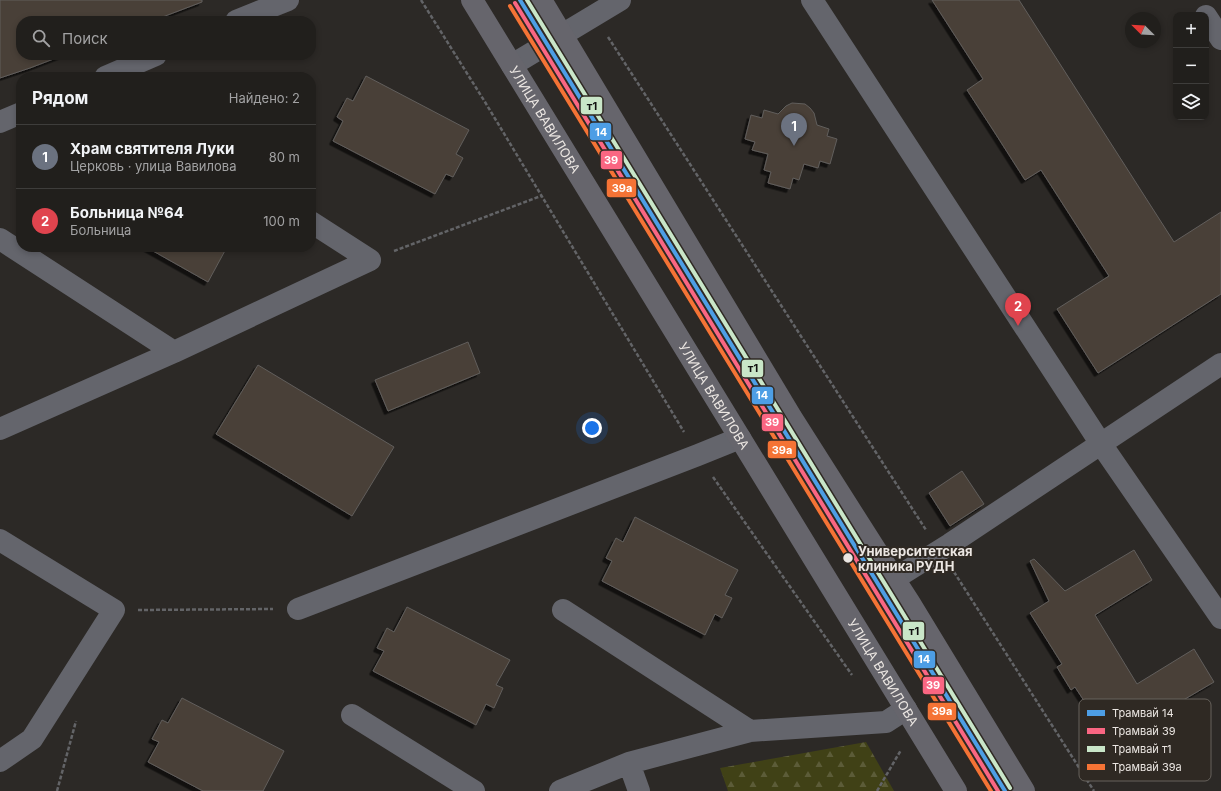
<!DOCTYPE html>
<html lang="ru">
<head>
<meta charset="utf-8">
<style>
	:root { --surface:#211f1c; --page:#2d2c29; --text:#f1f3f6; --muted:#a2a2a3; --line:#3e3d3b; --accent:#a8a4a0 }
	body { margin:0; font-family:Inter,sans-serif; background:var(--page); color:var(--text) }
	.controls { position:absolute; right:12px; top:12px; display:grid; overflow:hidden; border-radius:8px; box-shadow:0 2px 6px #0003 }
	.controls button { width:36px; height:36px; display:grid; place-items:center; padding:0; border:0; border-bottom:1px solid var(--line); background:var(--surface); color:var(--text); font:20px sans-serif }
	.compass { position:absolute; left:1125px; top:12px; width:36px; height:36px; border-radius:50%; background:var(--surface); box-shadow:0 2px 6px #0003; rotate:294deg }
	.you { position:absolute; left:592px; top:428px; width:14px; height:14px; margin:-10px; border:3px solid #fff; border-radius:50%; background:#1a73e8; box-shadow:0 0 0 6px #1a73e833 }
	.badge { display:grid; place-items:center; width:26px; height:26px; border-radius:50%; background:var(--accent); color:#fff; font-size:13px; font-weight:700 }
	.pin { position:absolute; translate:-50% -33px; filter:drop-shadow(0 1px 2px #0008) }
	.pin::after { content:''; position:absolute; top:21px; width:14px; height:12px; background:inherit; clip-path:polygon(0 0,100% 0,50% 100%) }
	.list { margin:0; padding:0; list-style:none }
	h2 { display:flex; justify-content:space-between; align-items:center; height:52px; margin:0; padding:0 16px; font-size:17px }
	h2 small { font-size:13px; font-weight:400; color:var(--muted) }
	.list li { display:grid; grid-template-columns:26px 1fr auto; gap:12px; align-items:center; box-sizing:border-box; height:64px; padding:0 16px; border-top:1px solid var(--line) }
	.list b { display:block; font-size:15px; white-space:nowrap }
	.list p { margin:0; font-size:13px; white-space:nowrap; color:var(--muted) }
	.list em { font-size:13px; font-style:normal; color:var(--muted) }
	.icon { flex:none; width:22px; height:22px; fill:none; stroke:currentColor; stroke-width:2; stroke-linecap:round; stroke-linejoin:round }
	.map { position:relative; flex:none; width:1221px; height:791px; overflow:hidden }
	.search { position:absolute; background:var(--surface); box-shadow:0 2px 6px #0003; left:16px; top:16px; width:300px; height:44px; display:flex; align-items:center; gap:10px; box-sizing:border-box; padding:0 14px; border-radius:16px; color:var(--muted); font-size:15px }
	.panel { position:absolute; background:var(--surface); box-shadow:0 2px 6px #0003; left:16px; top:72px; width:300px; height:180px; border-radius:16px }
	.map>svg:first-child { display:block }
	.forest { fill:url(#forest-firs) }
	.building { fill:#4a4037; stroke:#615e5c; filter:url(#shadow) }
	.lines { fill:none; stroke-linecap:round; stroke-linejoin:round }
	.path { stroke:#636467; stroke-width:2.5; stroke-dasharray:4 2; stroke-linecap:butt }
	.minor { stroke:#64656c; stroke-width:22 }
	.major { stroke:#66656c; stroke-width:22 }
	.tram-1-casing { stroke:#2f2923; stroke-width:7 }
	.tram-2-casing { stroke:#2f2923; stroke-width:7 }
	.tram-3-casing { stroke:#2f2923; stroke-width:7 }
	.tram-4-casing { stroke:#2f2923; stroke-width:7 }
	.tram-1 { stroke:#4d9ee5; stroke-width:4 }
	.tram-2 { stroke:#fa6682; stroke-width:4 }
	.tram-3 { stroke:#c9e6c8; stroke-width:4 }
	.tram-4 { stroke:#f57335; stroke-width:4 }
	.stop-dot { fill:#ebe6e2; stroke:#2f2923; stroke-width:1.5 }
	.labels { text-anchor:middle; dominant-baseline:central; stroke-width:4; stroke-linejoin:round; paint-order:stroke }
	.street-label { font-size:13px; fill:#ebe6e2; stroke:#2f2923 }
	.stop-label { font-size:13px; font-weight:bold; fill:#ebe6e2; stroke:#2f2923; text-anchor:start }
	.key { fill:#2f2923; stroke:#67625c; stroke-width:1 }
	.key-label { font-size:11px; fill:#ebe6e2 }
	.line-badge { stroke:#2f2923; stroke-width:1.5 }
	.badge-label { font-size:11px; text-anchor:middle; font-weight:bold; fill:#fff }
	.pale-badge-label { font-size:11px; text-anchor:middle; font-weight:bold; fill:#111 }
</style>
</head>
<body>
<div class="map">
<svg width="1221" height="791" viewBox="0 0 1221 791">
	<defs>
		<pattern id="forest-firs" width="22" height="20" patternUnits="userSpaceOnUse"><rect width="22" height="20" fill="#404116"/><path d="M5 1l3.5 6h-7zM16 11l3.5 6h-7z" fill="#5c5c38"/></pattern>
		<filter id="shadow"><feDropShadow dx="-3.5" dy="3.5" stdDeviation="0" flood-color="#0009"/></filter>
	</defs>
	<rect width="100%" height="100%" fill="#2c2926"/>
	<!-- forest -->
	<path class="forest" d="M866 742 894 791H728L720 768Z"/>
	<!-- building -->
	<path class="building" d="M0 0H202V2L152 21H21V55H64L30 68 0 78Z
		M932 0H1019L1174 242 1221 212V294L1098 373 1057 309 1109 276 1041 170 1025 180 995 133 967 90 983 79Z
		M366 76 469 130 456 154 463 158 453 177 446 174 435 194 333 141 343 121 337 117 347 98 353 101Z
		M792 103 805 104 810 108 814 113 817 125 829 129 827 136 837 139 830 164 820 161 818 168 804 164 799 180 793 178 790 189 768 183 771 172 764 170 768 154 752 150 755 142 745 139 751 115 762 118 764 110 778 114 786 106Z
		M146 247H227L208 282Z
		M468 342 480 373 388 411 375 380Z
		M258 365 394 447 352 516 216 434Z
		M962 471 984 504 950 526 929 493Z
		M635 517 738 570 725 595 732 598 722 618 715 614 705 635 602 581 612 561 606 558 616 538 623 542Z
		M1134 550 1152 580 1095 615 1137 684 1194 649 1214 682 1151 719 1144 735 1129 732 1111 742 1075 687 1071 690 1057 667 1062 664 1030 613 1049 601 1030 561 1034 559 1065 591Z
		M407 607 510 660 496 685 503 688 494 708 486 704 476 725 373 671 384 651 377 648 387 628 394 632Z
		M182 698 284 751 263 791H203L148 762 159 742 152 739 162 720 168 723Z"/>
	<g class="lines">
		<!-- path -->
		<path class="path" d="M421 0 485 102 684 432
			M608 37 926 530
			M394 251 541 196
			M713 477 852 675
			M954 572 1094 791
			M138 610 273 609
			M57 791 76 721
			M877 791 901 750"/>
		<!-- minor -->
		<path class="minor" d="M812 0 1101 444 1221 618
			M1206 16 1221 39
			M236 21 288 0
			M512 65 620 0
			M105 77 156 55
			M0 122 21 113
			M0 239 174 352
			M0 429 174 352 370 260 311 222
			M0 540 114 610 32 739 0 761
			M894 579 950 544 1221 364
			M298 609 698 455 740 438
			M563 610 750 731
			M352 715 474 791
			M629 763 639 791
			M560 791 629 763 750 731 886 722 906 709"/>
		<!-- major -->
		<g class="major">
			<path id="s1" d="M472 0 956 791"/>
			<path d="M541 0 791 417 894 579 909 602 1024 791"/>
		</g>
		<!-- tram-1 casing -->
		<g class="tram-1-casing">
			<path id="tram-1" d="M520 0 1005 791"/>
		</g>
		<!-- tram-2 casing -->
		<g class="tram-2-casing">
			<path id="tram-2" d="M515 3 998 791"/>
		</g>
		<!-- tram-3 casing -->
		<g class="tram-3-casing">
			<path id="tram-3" d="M527 0 1010 788"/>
		</g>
		<!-- tram-4 casing -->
		<g class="tram-4-casing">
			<path id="tram-4" d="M510 6 991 791"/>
		</g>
		<!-- tram-1 -->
		<use href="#tram-1" class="tram-1"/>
		<!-- tram-2 -->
		<use href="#tram-2" class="tram-2"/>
		<!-- tram-3 -->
		<use href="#tram-3" class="tram-3"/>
		<!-- tram-4 -->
		<use href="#tram-4" class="tram-4"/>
	</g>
	<!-- markers -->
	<circle class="stop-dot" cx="848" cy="558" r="5.5"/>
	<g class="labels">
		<!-- street labels -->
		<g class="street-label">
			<text stroke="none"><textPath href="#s1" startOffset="140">УЛИЦА ВАВИЛОВА</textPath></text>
			<text stroke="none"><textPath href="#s1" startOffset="464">УЛИЦА ВАВИЛОВА</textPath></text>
			<text stroke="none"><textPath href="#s1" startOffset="788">УЛИЦА ВАВИЛОВА</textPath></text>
		</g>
		<!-- stop labels -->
		<g class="stop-label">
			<text x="858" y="551">Университетская<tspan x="858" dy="15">клиника РУДН</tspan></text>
		</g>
	</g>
	<!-- legend -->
	<rect x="1079" y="699" width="132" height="82" rx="6" class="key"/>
	<rect x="1087" y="710" width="18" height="6" fill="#4d9ee5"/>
	<rect x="1087" y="728" width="18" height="6" fill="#fa6682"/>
	<rect x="1087" y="746" width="18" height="6" fill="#c9e6c8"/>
	<rect x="1087" y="764" width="18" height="6" fill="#f57335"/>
	<g class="key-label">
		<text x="1112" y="717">Трамвай 14</text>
		<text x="1112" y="735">Трамвай 39</text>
		<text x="1112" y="753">Трамвай т1</text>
		<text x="1112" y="771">Трамвай 39а</text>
	</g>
	<g class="line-badge">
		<rect x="580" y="96" width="23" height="19" rx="4" fill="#c9e6c8"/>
		<rect x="589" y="122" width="23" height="19" rx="4" fill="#4d9ee5"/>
		<rect x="600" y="150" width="23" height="20" rx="4" fill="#fa6682"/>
		<rect x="606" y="178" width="31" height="20" rx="4" fill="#f57335"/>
		<rect x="741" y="359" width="23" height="19" rx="4" fill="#c9e6c8"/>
		<rect x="751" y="386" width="23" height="19" rx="4" fill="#4d9ee5"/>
		<rect x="761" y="413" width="23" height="19" rx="4" fill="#fa6682"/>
		<rect x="767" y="440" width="30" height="19" rx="4" fill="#f57335"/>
		<rect x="902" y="621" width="23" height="20" rx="4" fill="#c9e6c8"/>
		<rect x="913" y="650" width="23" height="19" rx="4" fill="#4d9ee5"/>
		<rect x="922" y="676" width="23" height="19" rx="4" fill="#fa6682"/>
		<rect x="927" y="702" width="30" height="19" rx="4" fill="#f57335"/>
	</g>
	<g class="badge-label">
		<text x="601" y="136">14</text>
		<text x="611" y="164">39</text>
		<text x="622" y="192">39а</text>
		<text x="762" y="399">14</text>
		<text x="772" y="426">39</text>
		<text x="782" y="454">39а</text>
		<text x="924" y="663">14</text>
		<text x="933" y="689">39</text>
		<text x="942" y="715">39а</text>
	</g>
	<g class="pale-badge-label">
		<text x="592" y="110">т1</text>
		<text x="753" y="372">т1</text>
		<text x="914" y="635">т1</text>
	</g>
</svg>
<div class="controls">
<button>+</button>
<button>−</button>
<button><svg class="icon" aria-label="layers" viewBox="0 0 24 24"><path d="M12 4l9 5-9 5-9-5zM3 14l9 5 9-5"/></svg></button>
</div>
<svg class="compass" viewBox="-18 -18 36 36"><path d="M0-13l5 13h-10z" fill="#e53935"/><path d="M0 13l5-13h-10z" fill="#a2a2a3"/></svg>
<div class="you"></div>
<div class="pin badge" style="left:794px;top:146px;background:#6b7280">1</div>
<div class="pin badge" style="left:1018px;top:326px;background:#e0444e">2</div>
<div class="search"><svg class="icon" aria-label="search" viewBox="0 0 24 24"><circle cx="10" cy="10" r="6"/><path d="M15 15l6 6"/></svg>Поиск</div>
<section class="panel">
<h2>Рядом<small>Найдено: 2</small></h2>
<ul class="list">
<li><span class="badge" style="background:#6b7280">1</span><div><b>Храм святителя Луки</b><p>Церковь · улица Вавилова</p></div><em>80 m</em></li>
<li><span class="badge" style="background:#e0444e">2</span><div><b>Больница №64</b><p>Больница</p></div><em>100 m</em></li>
</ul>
</section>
</div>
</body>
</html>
